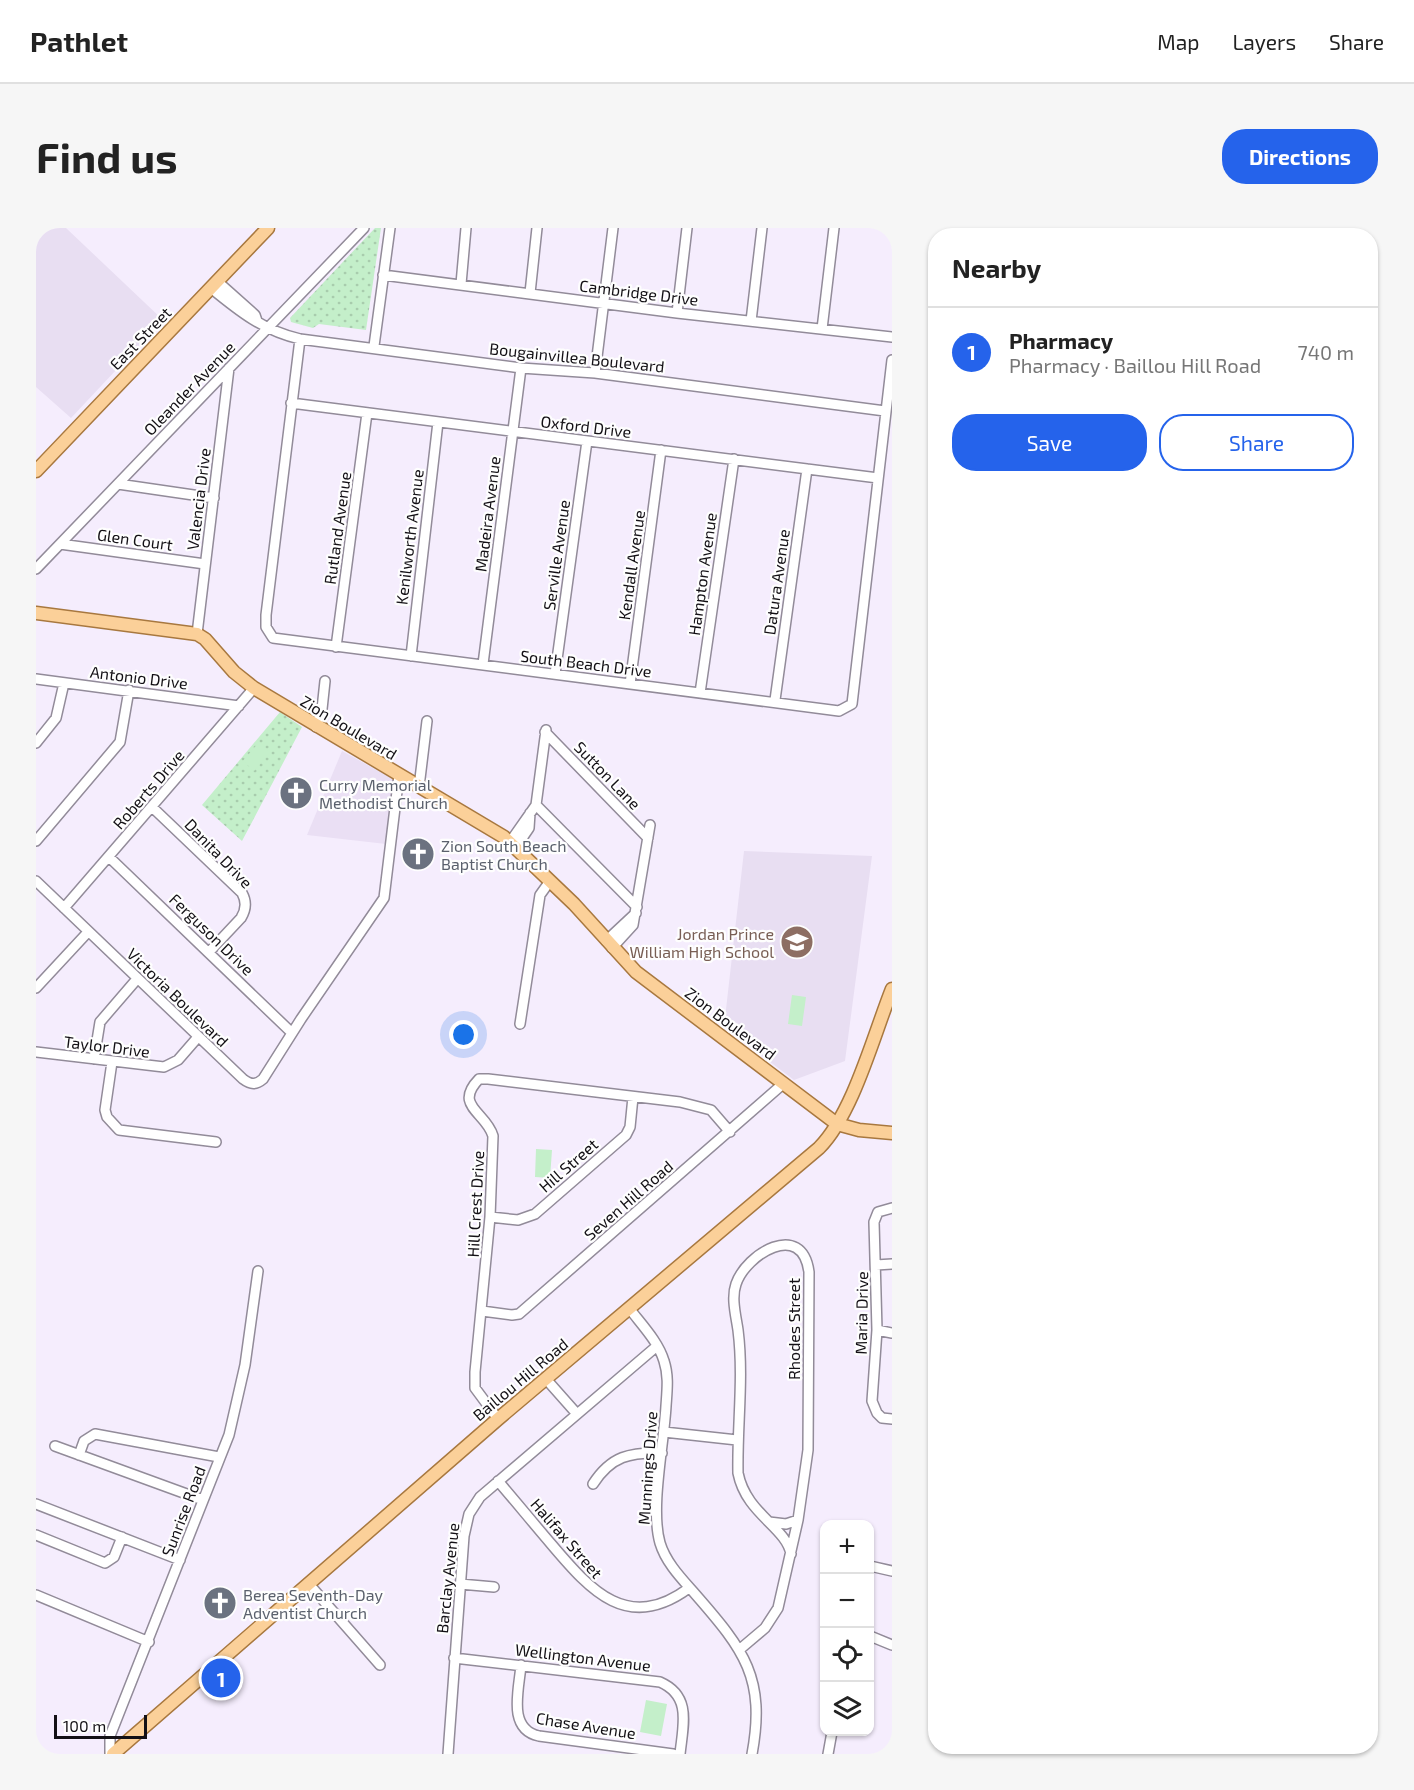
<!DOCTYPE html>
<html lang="en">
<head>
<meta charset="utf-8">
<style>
	:root { --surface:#fff; --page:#f6f6f6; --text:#222; --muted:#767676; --line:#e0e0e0; --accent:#2563eb }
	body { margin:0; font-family:"Exo 2",sans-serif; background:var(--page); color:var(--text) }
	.controls { position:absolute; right:18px; bottom:18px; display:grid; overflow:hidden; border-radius:12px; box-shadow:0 2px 4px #0004 }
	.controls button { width:54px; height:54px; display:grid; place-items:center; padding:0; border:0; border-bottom:2px solid var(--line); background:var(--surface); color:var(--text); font:30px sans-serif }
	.scale { position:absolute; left:18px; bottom:15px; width:93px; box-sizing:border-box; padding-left:6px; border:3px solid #131015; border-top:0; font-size:16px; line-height:21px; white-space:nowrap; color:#131015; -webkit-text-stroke:4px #fefefe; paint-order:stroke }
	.you { position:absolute; left:428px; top:807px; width:21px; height:21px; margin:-15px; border:4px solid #fff; border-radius:50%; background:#1a73e8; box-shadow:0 0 0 9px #1a73e833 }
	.badge { display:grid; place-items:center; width:39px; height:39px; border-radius:50%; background:var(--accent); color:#fff; font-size:20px; font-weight:700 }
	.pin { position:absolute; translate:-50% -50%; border:3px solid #fff; box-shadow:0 2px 6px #0006 }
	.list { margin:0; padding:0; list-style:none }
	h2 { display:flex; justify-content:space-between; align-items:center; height:78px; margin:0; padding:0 24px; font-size:26px }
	h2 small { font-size:20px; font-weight:400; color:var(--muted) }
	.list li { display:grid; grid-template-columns:39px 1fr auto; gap:18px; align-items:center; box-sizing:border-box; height:90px; padding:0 24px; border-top:2px solid var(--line) }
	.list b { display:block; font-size:22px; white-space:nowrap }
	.list p { margin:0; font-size:20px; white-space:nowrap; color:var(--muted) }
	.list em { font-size:20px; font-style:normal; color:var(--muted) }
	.actions { display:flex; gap:12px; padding:18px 24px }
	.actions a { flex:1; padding:14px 0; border:2px solid var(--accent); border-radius:24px; text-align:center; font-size:21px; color:var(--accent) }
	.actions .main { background:var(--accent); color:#fff }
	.icon { flex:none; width:33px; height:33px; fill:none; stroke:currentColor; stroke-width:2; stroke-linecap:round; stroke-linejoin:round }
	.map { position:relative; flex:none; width:856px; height:1526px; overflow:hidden; border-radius:24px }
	header { display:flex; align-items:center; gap:36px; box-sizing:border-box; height:84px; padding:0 30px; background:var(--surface); border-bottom:2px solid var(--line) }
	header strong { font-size:28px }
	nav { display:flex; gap:33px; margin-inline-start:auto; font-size:21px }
	.intro { display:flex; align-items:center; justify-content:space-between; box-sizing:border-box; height:144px; padding:0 36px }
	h1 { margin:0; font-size:42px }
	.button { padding:15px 27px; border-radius:24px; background:var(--accent); color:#fff; font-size:21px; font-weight:700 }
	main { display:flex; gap:36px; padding:0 36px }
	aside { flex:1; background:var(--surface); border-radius:24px; box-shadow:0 2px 4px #0004 }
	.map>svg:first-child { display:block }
	.built { fill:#eadff4 }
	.education { fill:#e8def2 }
	.park { fill:url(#park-dots) }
	.pitch { fill:#c4efca }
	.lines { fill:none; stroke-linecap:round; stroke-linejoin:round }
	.minor-casing { stroke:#928b99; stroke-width:12 }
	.major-casing { stroke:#a8783f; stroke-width:15 }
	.minor { stroke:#fff; stroke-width:9 }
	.major { stroke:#fbd099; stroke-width:12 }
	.labels { text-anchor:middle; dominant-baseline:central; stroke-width:4.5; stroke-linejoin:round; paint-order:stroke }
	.street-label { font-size:16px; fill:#131015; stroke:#fefefe }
	.worship-label { font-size:16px; fill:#5b616d; stroke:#fefefe; text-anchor:start }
	.education-label { font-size:16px; fill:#785e54; stroke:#fefefe; text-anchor:end }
</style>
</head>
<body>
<header>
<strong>Pathlet</strong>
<nav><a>Map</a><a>Layers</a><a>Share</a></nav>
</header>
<div class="intro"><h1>Find us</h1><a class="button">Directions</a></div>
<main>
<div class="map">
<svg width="856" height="1526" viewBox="0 0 856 1526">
	<defs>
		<pattern id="park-dots" width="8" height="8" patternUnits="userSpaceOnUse" patternTransform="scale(1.5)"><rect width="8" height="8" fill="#c4efca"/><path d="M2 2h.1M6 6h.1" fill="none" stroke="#a8ccad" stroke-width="1.8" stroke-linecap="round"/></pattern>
	</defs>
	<rect width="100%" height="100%" fill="#f5edfd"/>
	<!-- built -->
	<path class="built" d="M306 523 357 551 350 616 271 607Z"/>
	<!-- education -->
	<path class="education" d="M0 0H30L127 92 35 190 0 159Z
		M708 623 836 628 809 833 758 852 688 799Z"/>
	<!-- park -->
	<path class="park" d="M339 0H345L330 102 283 96 277 100 255 94 254 90Z
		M244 484 266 499 206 613 166 577Z"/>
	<!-- pitch -->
	<path class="pitch" d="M223 514 234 524 218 543 207 533Z
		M756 767 770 769 766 798 752 796Z
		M500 921 516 922 514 950 499 949Z
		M610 1472 631 1476 625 1508 604 1504Z"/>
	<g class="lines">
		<!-- minor casing -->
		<g class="minor-casing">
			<path id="minor" d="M347 47 641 85 856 109
				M181 53 219 87 221 93
				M425 56 430 0
				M175 60C203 83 228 103 264 111L485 140 559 145 849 183
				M494 65 501 0
				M641 85 651 0
				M715 93 726 0
				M786 101 798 0
				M264 111 230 387V399L237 410 803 483 816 476 856 132
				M338 118 354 0
				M559 145 577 0
				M255 175 842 250
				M82 256 178 270
				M24 316 169 336
				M0 341 328 0
				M161 406 193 140
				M300 419 331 185
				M375 428 402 194
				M447 436 485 140
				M519 446 551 213
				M0 451 203 478
				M594 456 625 222
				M664 465 698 231
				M739 472 771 241
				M280 499 286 481 289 453
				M509 504 612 610
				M0 515 20 490 28 455
				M383 559 391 493
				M500 577 601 679
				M116 579 206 665C211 674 210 682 205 690L174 723
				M0 613 84 514 93 462
				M474 614 500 577 510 502
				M480 619 493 600 494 585
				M73 629 256 805
				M0 653 207 851C215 857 220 857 227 851L265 791 348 670 363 547
				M28 680 218 460
				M570 713 600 685
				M576 720 597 697 614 597
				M0 760 52 704
				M484 796 504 667 514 653
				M0 824 128 839 142 832 162 809
				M58 831 64 794 101 751
				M76 834 69 882 71 889 83 902 180 914
				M856 980 842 984 838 994 841 1102 836 1173 841 1185 846 1190 856 1191
				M454 989 482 992 499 986 590 907 594 899 597 869
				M840 1037 856 1036
				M593 1080C605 1096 622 1113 628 1133 633 1148 631 1163 630 1178 628 1216 614 1280 624 1315 630 1335 646 1351 660 1367 708 1422 730 1450 716 1526
				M446 1083 476 1087 483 1086 748 855
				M841 1102 856 1105
				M510 1151 541 1186
				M462 1191 439 1160V1144L454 989 457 908C450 884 417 878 443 851H452L644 874 675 882 694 904
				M628 1204 701 1212
				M19 1218 167 1272
				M43 1227 48 1213 59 1206 183 1229
				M462 1253C480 1274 498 1296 516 1317 555 1363 592 1405 653 1360
				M557 1256C575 1228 594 1224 626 1225
				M0 1276 144 1332
				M733 1294 750 1296 762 1292
				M0 1307 69 1335 78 1329 86 1309
				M834 1338 856 1343
				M272 1355 344 1437
				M424 1356 458 1359
				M0 1367 113 1414
				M834 1408 856 1417
				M703 1422 729 1400 742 1380 762 1292 772 1222 773 1044C766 992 710 1026 700 1056 695 1070 700 1088 702 1102 708 1150 701 1197 702 1245 710 1286 750 1299 755 1326
				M418 1430 624 1454C656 1468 647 1497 644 1526
				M485 1437C483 1462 471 1501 503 1508L637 1526
				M74 1526V1508L193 1207 209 1137 222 1043
				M412 1526 428 1308 433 1286 444 1269 621 1118
				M792 1526 796 1504"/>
		</g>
		<!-- major casing -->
		<g class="major-casing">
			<path id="major" d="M0 243 232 0
				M0 385 161 406 169 411 198 444 218 460 468 609 538 676 600 744 801 896 823 902 856 905
				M77 1526 462 1191 783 920C817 886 838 806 856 761"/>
		</g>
		<!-- minor -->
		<use href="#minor" class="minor"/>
		<!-- major -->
		<use href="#major" class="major"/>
	</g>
	<!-- icons -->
	<defs>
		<g id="church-disc" transform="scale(1.725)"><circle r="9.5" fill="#6b7280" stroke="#fefefe"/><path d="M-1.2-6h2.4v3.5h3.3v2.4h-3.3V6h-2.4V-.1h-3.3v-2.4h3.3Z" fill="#fff"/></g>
		<g id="school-disc" transform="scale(1.725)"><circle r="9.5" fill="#8d6e63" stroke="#fefefe"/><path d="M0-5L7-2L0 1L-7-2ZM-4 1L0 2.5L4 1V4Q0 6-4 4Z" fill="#fff"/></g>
	</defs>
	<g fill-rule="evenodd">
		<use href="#church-disc" x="260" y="565"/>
		<use href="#church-disc" x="382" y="626"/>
		<use href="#school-disc" x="761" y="714"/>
		<use href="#church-disc" x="184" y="1375"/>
	</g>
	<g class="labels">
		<!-- street labels -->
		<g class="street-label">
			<text transform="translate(603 64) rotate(7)">Cambridge Drive</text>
			<text transform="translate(104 110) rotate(-46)">East Street</text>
			<text transform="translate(541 129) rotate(6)">Bougainvillea Boulevard</text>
			<text transform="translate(153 160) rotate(-46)">Oleander Avenue</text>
			<text transform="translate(550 198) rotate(7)">Oxford Drive</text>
			<text transform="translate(162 271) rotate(-83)">Valencia Drive</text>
			<text transform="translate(451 286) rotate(-83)">Madeira Avenue</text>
			<text transform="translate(301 300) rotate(-82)">Rutland Avenue</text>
			<text transform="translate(373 309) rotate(-83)">Kenilworth Avenue</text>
			<text transform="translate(99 311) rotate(8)">Glen Court</text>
			<text transform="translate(520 327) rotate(-82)">Serville Avenue</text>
			<text transform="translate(595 337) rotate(-82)">Kendall Avenue</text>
			<text transform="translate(666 346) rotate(-82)">Hampton Avenue</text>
			<text transform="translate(740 354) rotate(-82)">Datura Avenue</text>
			<text transform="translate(550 435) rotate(7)">South Beach Drive</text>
			<text transform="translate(103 449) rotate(7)">Antonio Drive</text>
			<text transform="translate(313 499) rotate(31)">Zion Boulevard</text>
			<text transform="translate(572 547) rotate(46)">Sutton Lane</text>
			<text transform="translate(112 561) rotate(-49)">Roberts Drive</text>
			<text transform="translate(183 625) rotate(46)">Danita Drive</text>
			<text transform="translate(176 706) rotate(44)">Ferguson Drive</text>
			<text transform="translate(142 769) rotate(44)">Victoria Boulevard</text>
			<text transform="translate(695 795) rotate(37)">Zion Boulevard</text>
			<text transform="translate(71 818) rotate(7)">Taylor Drive</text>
			<text transform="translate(532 937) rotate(-41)">Hill Street</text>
			<text transform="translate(592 972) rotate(-41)">Seven Hill Road</text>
			<text transform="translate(439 976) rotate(-87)">Hill Crest Drive</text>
			<text transform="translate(825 1085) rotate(-89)">Maria Drive</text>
			<text transform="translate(757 1101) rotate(-90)">Rhodes Street</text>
			<text transform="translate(484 1151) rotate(-40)">Baillou Hill Road</text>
			<text transform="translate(611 1240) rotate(-86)">Munnings Drive</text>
			<text transform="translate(147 1283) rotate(-69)">Sunrise Road</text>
			<text transform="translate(531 1310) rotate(49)">Halifax Street</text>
			<text transform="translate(411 1350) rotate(-84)">Barclay Avenue</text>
			<text transform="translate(547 1429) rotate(7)">Wellington Avenue</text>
			<text transform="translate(550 1497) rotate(9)">Chase Avenue</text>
		</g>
		<!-- worship labels -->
		<g class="worship-label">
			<text x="283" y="556">Curry Memorial<tspan x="283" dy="18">Methodist Church</tspan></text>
			<text x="405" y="617">Zion South Beach<tspan x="405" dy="18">Baptist Church</tspan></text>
			<text x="207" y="1366">Berea Seventh-Day<tspan x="207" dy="18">Adventist Church</tspan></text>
		</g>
		<!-- education labels -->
		<g class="education-label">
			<text x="738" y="705">Jordan Prince<tspan x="738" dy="18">William High School</tspan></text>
		</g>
	</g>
</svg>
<div class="controls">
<button>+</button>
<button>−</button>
<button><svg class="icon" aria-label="locate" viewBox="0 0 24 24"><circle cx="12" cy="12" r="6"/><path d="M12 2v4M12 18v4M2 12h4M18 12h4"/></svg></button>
<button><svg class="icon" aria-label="layers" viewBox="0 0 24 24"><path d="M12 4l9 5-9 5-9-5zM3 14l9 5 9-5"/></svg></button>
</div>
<div class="scale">100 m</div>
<div class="you"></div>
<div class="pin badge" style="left:185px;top:1450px">1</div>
</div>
<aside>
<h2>Nearby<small></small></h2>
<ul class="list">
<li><span class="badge">1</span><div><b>Pharmacy</b><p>Pharmacy · Baillou Hill Road</p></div><em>740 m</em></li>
</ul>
<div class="actions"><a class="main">Save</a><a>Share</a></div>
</aside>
</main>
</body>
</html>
